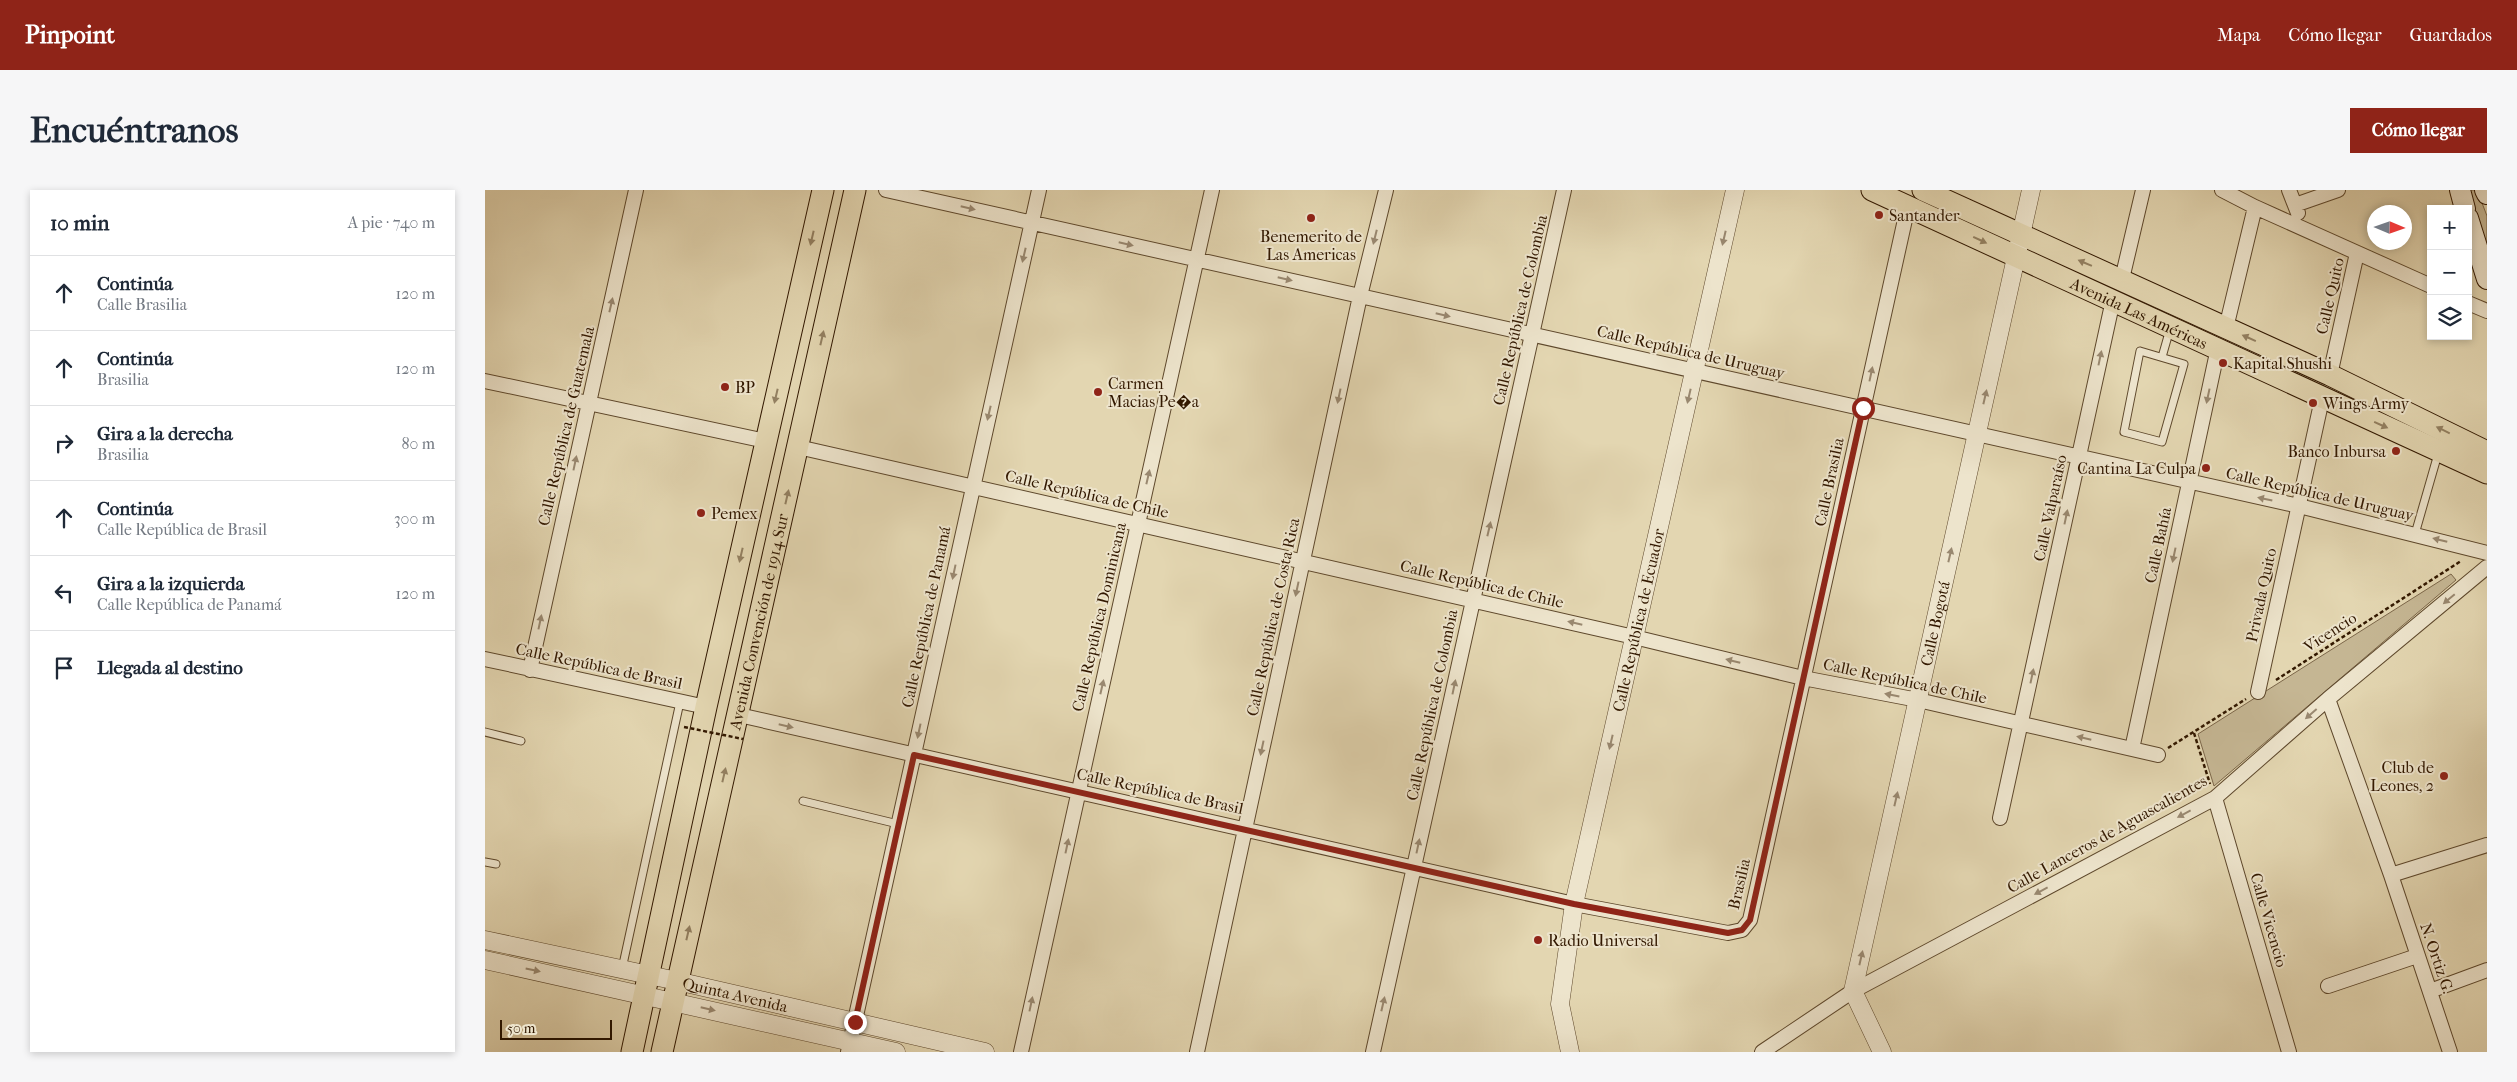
<!DOCTYPE html>
<html lang="es">
<head>
<meta charset="utf-8">
<style>
	:root { --surface:#fff; --page:#f6f6f7; --text:#1f2937; --muted:#747a83; --line:#e0e1e3; --accent:#8f2418 }
	body { margin:0; font-family:"IM FELL French Canon",serif; background:var(--page); color:var(--text) }
	.controls { position:absolute; right:15px; top:15px; display:grid; overflow:hidden; border-radius:0px; box-shadow:0 2px 8px #0003 }
	.controls button { width:45px; height:45px; display:grid; place-items:center; padding:0; border:0; border-bottom:1px solid var(--line); background:var(--surface); color:var(--text); font:25px sans-serif }
	.compass { position:absolute; left:1882px; top:15px; width:45px; height:45px; border-radius:50%; background:var(--surface); box-shadow:0 2px 8px #0003; rotate:92deg }
	.scale { position:absolute; left:15px; bottom:12px; width:112px; box-sizing:border-box; padding-left:5px; border:2px solid #321800; border-top:0; font-size:14px; line-height:18px; white-space:nowrap; color:#321800; -webkit-text-stroke:4px #ede4cc; paint-order:stroke }
	.stop { position:absolute; width:15px; height:15px; margin:-11px; border:4px solid #8f2418; border-radius:50%; background:#fff }
	.stop.end { background:#8f2418; border-color:#fff; box-shadow:0 1px 5px #0008 }
	.list { margin:0; padding:0; list-style:none }
	h2 { display:flex; justify-content:space-between; align-items:center; height:65px; margin:0; padding:0 20px; font-size:21px }
	h2 small { font-size:16px; font-weight:400; color:var(--muted) }
	.list li { display:grid; grid-template-columns:32px 1fr auto; gap:15px; align-items:center; box-sizing:border-box; height:75px; padding:0 20px; border-top:1px solid var(--line) }
	.list b { display:block; font-size:19px; white-space:nowrap }
	.list p { margin:0; font-size:16px; white-space:nowrap; color:var(--muted) }
	.list em { font-size:16px; font-style:normal; color:var(--muted) }
	.icon { flex:none; width:28px; height:28px; fill:none; stroke:currentColor; stroke-width:2; stroke-linecap:round; stroke-linejoin:round }
	.map { position:relative; flex:none; width:2002px; height:862px; overflow:hidden; border-radius:0px }
	header { display:flex; align-items:center; gap:30px; box-sizing:border-box; height:70px; padding:0 25px; background:var(--accent); color:#fff }
	header strong { font-size:24px }
	nav { display:flex; gap:28px; margin-inline-start:auto; font-size:18px }
	.intro { display:flex; align-items:center; justify-content:space-between; box-sizing:border-box; height:120px; padding:0 30px }
	h1 { margin:0; font-size:35px }
	.button { padding:12px 22px; border-radius:0px; background:var(--accent); color:#fff; font-size:18px; font-weight:700 }
	main { display:flex; gap:30px; padding:0 30px }
	aside { flex:1; background:var(--surface); border-radius:0px; box-shadow:0 2px 8px #0003 }
	.map>svg:first-child { display:block }
	.green { fill:#c5b693; stroke:#7c674a }
	.lines { fill:none; stroke-linecap:round; stroke-linejoin:round }
	.service-casing { stroke:#5e482c; stroke-width:9 }
	.minor-casing { stroke:#5e482c; stroke-width:16 }
	.tertiary-casing { stroke:#5e482c; stroke-width:19 }
	.secondary-casing { stroke:#321800; stroke-width:22 }
	.primary-casing { stroke:#321800; stroke-width:23 }
	.path { stroke:#321800; stroke-width:2.5; stroke-dasharray:4 2.5; stroke-linecap:butt }
	.service { stroke:#ede4cc; stroke-width:7 }
	.minor { stroke:#ede4cc; stroke-width:14 }
	.tertiary { stroke:#ede4cc; stroke-width:18 }
	.secondary { stroke:#ede4cc; stroke-width:20 }
	.primary { stroke:#e3d6b1; stroke-width:21 }
	.path-bridge { stroke:#321800; stroke-width:2.5; stroke-dasharray:4 2.5; stroke-linecap:butt }
	.oneway { fill:#998870 }
	.oneway2 { fill:#938061 }
	.route { stroke:#8f2418; stroke-width:6 }
	.poi-dot { fill:#8f2418; stroke:#ede4cc; stroke-width:2 }
	.labels { text-anchor:middle; dominant-baseline:central; stroke-width:4; stroke-linejoin:round; paint-order:stroke }
	.poi-label { font-size:16px; fill:#321800; stroke:#ede4cc; text-anchor:start }
	.street-label { font-size:16px; fill:#321800; stroke:#ede4cc }
</style>
</head>
<body>
<header>
<strong>Pinpoint</strong>
<nav><a>Mapa</a><a>Cómo llegar</a><a>Guardados</a></nav>
</header>
<div class="intro"><h1>Encuéntranos</h1><a class="button">Cómo llegar</a></div>
<main>
<aside>
<h2>10 min<small>A pie · 740 m</small></h2>
<ul class="list">
<li><svg class="icon" aria-label="ahead" viewBox="0 0 24 24"><path d="M12 20V5M6 11l6-6 6 6"/></svg><div><b>Continúa</b><p>Calle Brasilia</p></div><em>120 m</em></li>
<li><svg class="icon" aria-label="ahead" viewBox="0 0 24 24"><path d="M12 20V5M6 11l6-6 6 6"/></svg><div><b>Continúa</b><p>Brasilia</p></div><em>120 m</em></li>
<li><svg class="icon" aria-label="right" viewBox="0 0 24 24"><path d="M7 20v-9h11M14 6l5 5-5 5"/></svg><div><b>Gira a la derecha</b><p>Brasilia</p></div><em>80 m</em></li>
<li><svg class="icon" aria-label="ahead" viewBox="0 0 24 24"><path d="M12 20V5M6 11l6-6 6 6"/></svg><div><b>Continúa</b><p>Calle República de Brasil</p></div><em>300 m</em></li>
<li><svg class="icon" aria-label="left" viewBox="0 0 24 24"><path d="M17 20v-9H6M10 6l-5 5 5 5"/></svg><div><b>Gira a la izquierda</b><p>Calle República de Panamá</p></div><em>120 m</em></li>
<li><svg class="icon" aria-label="arrive" viewBox="0 0 24 24"><path d="M6 21V4h12l-3 4 3 4H6"/></svg><div><b>Llegada al destino</b></div></li>
</ul>
</aside>
<div class="map">
<svg width="2002" height="862" viewBox="0 0 2002 862">
	<rect width="100%" height="100%" fill="#e3d6b1"/>
	<filter id="stains"><feTurbulence type="fractalNoise" baseFrequency=".004" numOctaves="4"/><feColorMatrix values="0 0 0 0 .2 0 0 0 0 .09 0 0 0 0 .02 0 0 0 .5 -.17"/></filter>
	<radialGradient id="worn" r=".72"><stop offset=".6" stop-color="#630" stop-opacity="0"/><stop offset="1" stop-color="#630" stop-opacity=".3"/></radialGradient>
	<!-- green -->
	<path class="green" d="M1972 0H1992L2002 26V71Z
		M1966 384 1971 390 1729 596 1713 544Z"/>
	<g class="lines">
		<!-- service casing -->
		<g class="service-casing">
			<path id="service" d="M1655 161 1699 174 1677 252 1639 242Z
				M1677 167 1685 139
				M1930 344 1953 264
				M0 542 36 551
				M318 611 413 634
				M0 672 11 674
				M137 779 195 512"/>
		</g>
		<!-- minor casing -->
		<g class="minor-casing">
			<path id="minor" d="M401 0 1814 316 2002 363
				M1737 0 1770 17 1946 96
				M1804 0 1813 23
				M1810 15 1853 0
				M1637 89 1658 0
				M1983 113 2002 121
				M1741 138 1770 17
				M1845 185 1872 63
				M0 191 281 251
				M313 257 1149 447 1318 488 1433 510 1673 565
				M0 469 221 517
				M45 480 151 0
				M1773 502 1837 209
				M1843 509 1906 685 1965 862
				M254 525 1089 714 1243 743 1257 740 1265 730 1423 16
				M1647 559 1733 158
				M1730 608 1804 862
				M1515 628 1628 110
				M1906 685 2002 655
				M1843 796 1932 766
				M1945 801 2002 780
				M363 862 554 0
				M536 862 727 0
				M712 862 875 106 901 0
				M888 862 1079 0
				M1277 862 1368 801 1730 608 1843 509 2002 377"/>
		</g>
		<!-- tertiary casing -->
		<g class="tertiary-casing">
			<g id="tertiary">
				<path id="s1" d="M0 750 192 791 500 862"/>
				<path d="M0 770 411 862"/>
				<path id="s2" d="M1085 862 1075 814 1089 714 1250 0"/>
				<path id="s3" d="M1397 862 1368 801 1546 0"/>
			</g>
		</g>
		<!-- secondary casing -->
		<g class="secondary-casing">
			<path id="secondary" d="M1975 0 1980 19
				M2000 0 2002 4
				M1983 28 2002 89"/>
		</g>
		<!-- primary casing -->
		<g class="primary-casing">
			<g id="primary">
				<path id="s4" d="M1387 0 2002 283"/>
				<path d="M1438 0 1845 185 2002 262"/>
				<path d="M147 862 221 517 338 0"/>
				<path id="s5" d="M177 862 370 0"/>
			</g>
		</g>
		<!-- path -->
		<path class="path" d="M1791 490 1976 371
			M1709 543 1725 594
			M1683 558 1761 509"/>
		<!-- service -->
		<use href="#service" class="service"/>
		<!-- minor -->
		<use href="#minor" class="minor"/>
		<!-- tertiary -->
		<use href="#tertiary" class="tertiary"/>
		<!-- secondary -->
		<use href="#secondary" class="secondary"/>
		<!-- primary -->
		<use href="#primary" class="primary"/>
		<!-- path-bridge -->
		<path class="path-bridge" d="M199 537 258 549"/>
	</g>
	<!-- one-way arrows -->
	<defs><path id="oneway-solid" d="M-6-.8H1V-3.2L6.5 0L1 3.2V.8H-6Z" transform="scale(1.25)"/></defs>
	<g class="oneway">
		<use href="#oneway-solid" transform="translate(483 18) rotate(13)"/>
		<use href="#oneway-solid" transform="translate(890 47) rotate(104)"/>
		<use href="#oneway-solid" transform="translate(1239 48) rotate(103)"/>
		<use href="#oneway-solid" transform="translate(641 54) rotate(13)"/>
		<use href="#oneway-solid" transform="translate(539 65) rotate(103)"/>
		<use href="#oneway-solid" transform="translate(800 89) rotate(13)"/>
		<use href="#oneway-solid" transform="translate(126 115) rotate(-77)"/>
		<use href="#oneway-solid" transform="translate(958 125) rotate(13)"/>
		<use href="#oneway-solid" transform="translate(1615 168) rotate(-78)"/>
		<use href="#oneway-solid" transform="translate(1386 184) rotate(-78)"/>
		<use href="#oneway-solid" transform="translate(854 206) rotate(102)"/>
		<use href="#oneway-solid" transform="translate(1204 206) rotate(103)"/>
		<use href="#oneway-solid" transform="translate(1723 206) rotate(102)"/>
		<use href="#oneway-solid" transform="translate(1500 207) rotate(-77)"/>
		<use href="#oneway-solid" transform="translate(504 223) rotate(103)"/>
		<use href="#oneway-solid" transform="translate(90 273) rotate(-78)"/>
		<use href="#oneway-solid" transform="translate(663 287) rotate(-77)"/>
		<use href="#oneway-solid" transform="translate(1780 309) rotate(-168)"/>
		<use href="#oneway-solid" transform="translate(1581 327) rotate(-78)"/>
		<use href="#oneway-solid" transform="translate(1004 339) rotate(-77)"/>
		<use href="#oneway-solid" transform="translate(1955 350) rotate(-166)"/>
		<use href="#oneway-solid" transform="translate(1465 365) rotate(-77)"/>
		<use href="#oneway-solid" transform="translate(1689 365) rotate(102)"/>
		<use href="#oneway-solid" transform="translate(469 382) rotate(102)"/>
		<use href="#oneway-solid" transform="translate(812 399) rotate(102)"/>
		<use href="#oneway-solid" transform="translate(1964 409) rotate(140)"/>
		<use href="#oneway-solid" transform="translate(55 432) rotate(-78)"/>
		<use href="#oneway-solid" transform="translate(1090 433) rotate(-167)"/>
		<use href="#oneway-solid" transform="translate(1248 471) rotate(-166)"/>
		<use href="#oneway-solid" transform="translate(1547 486) rotate(-78)"/>
		<use href="#oneway-solid" transform="translate(617 497) rotate(-77)"/>
		<use href="#oneway-solid" transform="translate(969 497) rotate(-78)"/>
		<use href="#oneway-solid" transform="translate(1407 505) rotate(-169)"/>
		<use href="#oneway-solid" transform="translate(1826 524) rotate(139)"/>
		<use href="#oneway-solid" transform="translate(301 536) rotate(13)"/>
		<use href="#oneway-solid" transform="translate(434 541) rotate(102)"/>
		<use href="#oneway-solid" transform="translate(1599 548) rotate(-167)"/>
		<use href="#oneway-solid" transform="translate(1126 552) rotate(103)"/>
		<use href="#oneway-solid" transform="translate(777 558) rotate(102)"/>
		<use href="#oneway-solid" transform="translate(1411 609) rotate(-77)"/>
		<use href="#oneway-solid" transform="translate(1699 624) rotate(152)"/>
		<use href="#oneway-solid" transform="translate(582 656) rotate(-78)"/>
		<use href="#oneway-solid" transform="translate(933 656) rotate(-78)"/>
		<use href="#oneway-solid" transform="translate(1556 701) rotate(152)"/>
		<use href="#oneway-solid" transform="translate(1376 768) rotate(-77)"/>
		<use href="#oneway-solid" transform="translate(48 780) rotate(12)"/>
		<use href="#oneway-solid" transform="translate(546 814) rotate(-78)"/>
		<use href="#oneway-solid" transform="translate(898 814) rotate(-77)"/>
		<use href="#oneway-solid" transform="translate(223 819) rotate(13)"/>
	</g>
	<g class="oneway2">
		<use href="#oneway-solid" transform="translate(327 48) rotate(103)"/>
		<use href="#oneway-solid" transform="translate(1495 50) rotate(25)"/>
		<use href="#oneway-solid" transform="translate(1600 73) rotate(-157)"/>
		<use href="#oneway-solid" transform="translate(337 148) rotate(-77)"/>
		<use href="#oneway-solid" transform="translate(1764 148) rotate(-156)"/>
		<use href="#oneway-solid" transform="translate(291 206) rotate(103)"/>
		<use href="#oneway-solid" transform="translate(1896 235) rotate(24)"/>
		<use href="#oneway-solid" transform="translate(1958 240) rotate(-154)"/>
		<use href="#oneway-solid" transform="translate(302 307) rotate(-77)"/>
		<use href="#oneway-solid" transform="translate(256 365) rotate(103)"/>
		<use href="#oneway-solid" transform="translate(239 585) rotate(-77)"/>
		<use href="#oneway-solid" transform="translate(203 743) rotate(-77)"/>
	</g>
	<g class="lines">
		<!-- route -->
		<path class="route" d="M370 832 429 565 1089 714 1243 743 1257 740 1265 730 1378 218"/>
	</g>
	<!-- markers -->
	<g class="poi-dot">
		<circle cx="1394" cy="25" r="5"/>
		<circle cx="826" cy="28" r="5"/>
		<circle cx="1738" cy="173" r="5"/>
		<circle cx="240" cy="197" r="5"/>
		<circle cx="613" cy="202" r="5"/>
		<circle cx="1828" cy="213" r="5"/>
		<circle cx="1911" cy="261" r="5"/>
		<circle cx="1721" cy="278" r="5"/>
		<circle cx="216" cy="323" r="5"/>
		<circle cx="1959" cy="586" r="5"/>
		<circle cx="1053" cy="750" r="5"/>
	</g>
	<g class="labels">
		<!-- poi labels -->
		<g class="poi-label">
			<text x="1404" y="25">Santander</text>
			<text x="826" y="46" text-anchor="middle">Benemerito de<tspan x="826" dy="18">Las Americas</tspan></text>
			<text x="1748" y="173">Kapital Shushi</text>
			<text x="623" y="193">Carmen<tspan x="623" dy="18">Macias Pe�a</tspan></text>
			<text x="250" y="197">BP</text>
			<text x="1838" y="213">Wings Army</text>
			<text x="1901" y="261" text-anchor="end">Banco Inbursa</text>
			<text x="1711" y="278" text-anchor="end">Cantina La Culpa</text>
			<text x="226" y="323">Pemex</text>
			<text x="1949" y="577" text-anchor="end">Club de<tspan x="1949" dy="18">Leones, 2</tspan></text>
			<text x="1063" y="750">Radio Universal</text>
		</g>
		<!-- street labels -->
		<g class="street-label">
			<text transform="translate(1845 106) rotate(-77)">Calle Quito</text>
			<text transform="translate(1035 120) rotate(-77)">Calle República de Colombia</text>
			<text stroke="none"><textPath href="#s4" startOffset="294">Avenida Las Américas</textPath></text>
			<text transform="translate(1206 162) rotate(13)">Calle República de Uruguay</text>
			<text transform="translate(81 236) rotate(-77)">Calle República de Guatemala</text>
			<text transform="translate(1344 292) rotate(-78)">Calle Brasilia</text>
			<text transform="translate(602 304) rotate(13)">Calle República de Chile</text>
			<text transform="translate(1835 304) rotate(13)">Calle República de Uruguay</text>
			<text transform="translate(1565 318) rotate(-78)">Calle Valparaíso</text>
			<text transform="translate(1673 355) rotate(-78)">Calle Bahía</text>
			<text transform="translate(997 394) rotate(13)">Calle República de Chile</text>
			<text transform="translate(1776 405) rotate(-78)">Privada Quito</text>
			<text transform="translate(441 427) rotate(-78)">Calle República de Panamá</text>
			<text transform="translate(614 427) rotate(-77)">Calle República Dominicana</text>
			<text transform="translate(788 427) rotate(-78)">Calle República de Costa Rica</text>
			<text stroke="none"><textPath href="#s2" startOffset="441">Calle República de Ecuador</textPath></text>
			<text stroke="none"><textPath href="#s5" startOffset="441">Avenida Convención de 1914 Sur</textPath></text>
			<text stroke="none"><textPath href="#s3" startOffset="444">Calle Bogotá</textPath></text>
			<text transform="translate(1845 442) rotate(-33)">Vicencio</text>
			<text transform="translate(114 476) rotate(12)">Calle República de Brasil</text>
			<text transform="translate(1420 491) rotate(12)">Calle República de Chile</text>
			<text transform="translate(947 515) rotate(-78)">Calle República de Colombia</text>
			<text transform="translate(675 601) rotate(12)">Calle República de Brasil</text>
			<text transform="translate(1622 644) rotate(-29)">Calle Lanceros de Aguascalientes</text>
			<text transform="translate(1254 694) rotate(-77)">Brasilia</text>
			<text transform="translate(1784 730) rotate(74)">Calle Vicencio</text>
			<text transform="translate(1952 768) rotate(71)">N. Ortiz G.</text>
			<text stroke="none"><textPath href="#s1" startOffset="256">Quinta Avenida</textPath></text>
		</g>
	</g>
	<rect width="100%" height="100%" filter="url(#stains)"/>
	<rect width="100%" height="100%" fill="url(#worn)"/>
</svg>
<div class="controls">
<button>+</button>
<button>−</button>
<button><svg class="icon" aria-label="layers" viewBox="0 0 24 24"><path d="M12 4l9 5-9 5-9-5zM3 14l9 5 9-5"/></svg></button>
</div>
<svg class="compass" viewBox="-18 -18 36 36"><path d="M0-13l5 13h-10z" fill="#e53935"/><path d="M0 13l5-13h-10z" fill="#747a83"/></svg>
<div class="scale">50 m</div>
<div class="stop" style="left:1378px;top:218px"></div>
<div class="stop end" style="left:370px;top:832px"></div>
</div>
</main>
</body>
</html>
